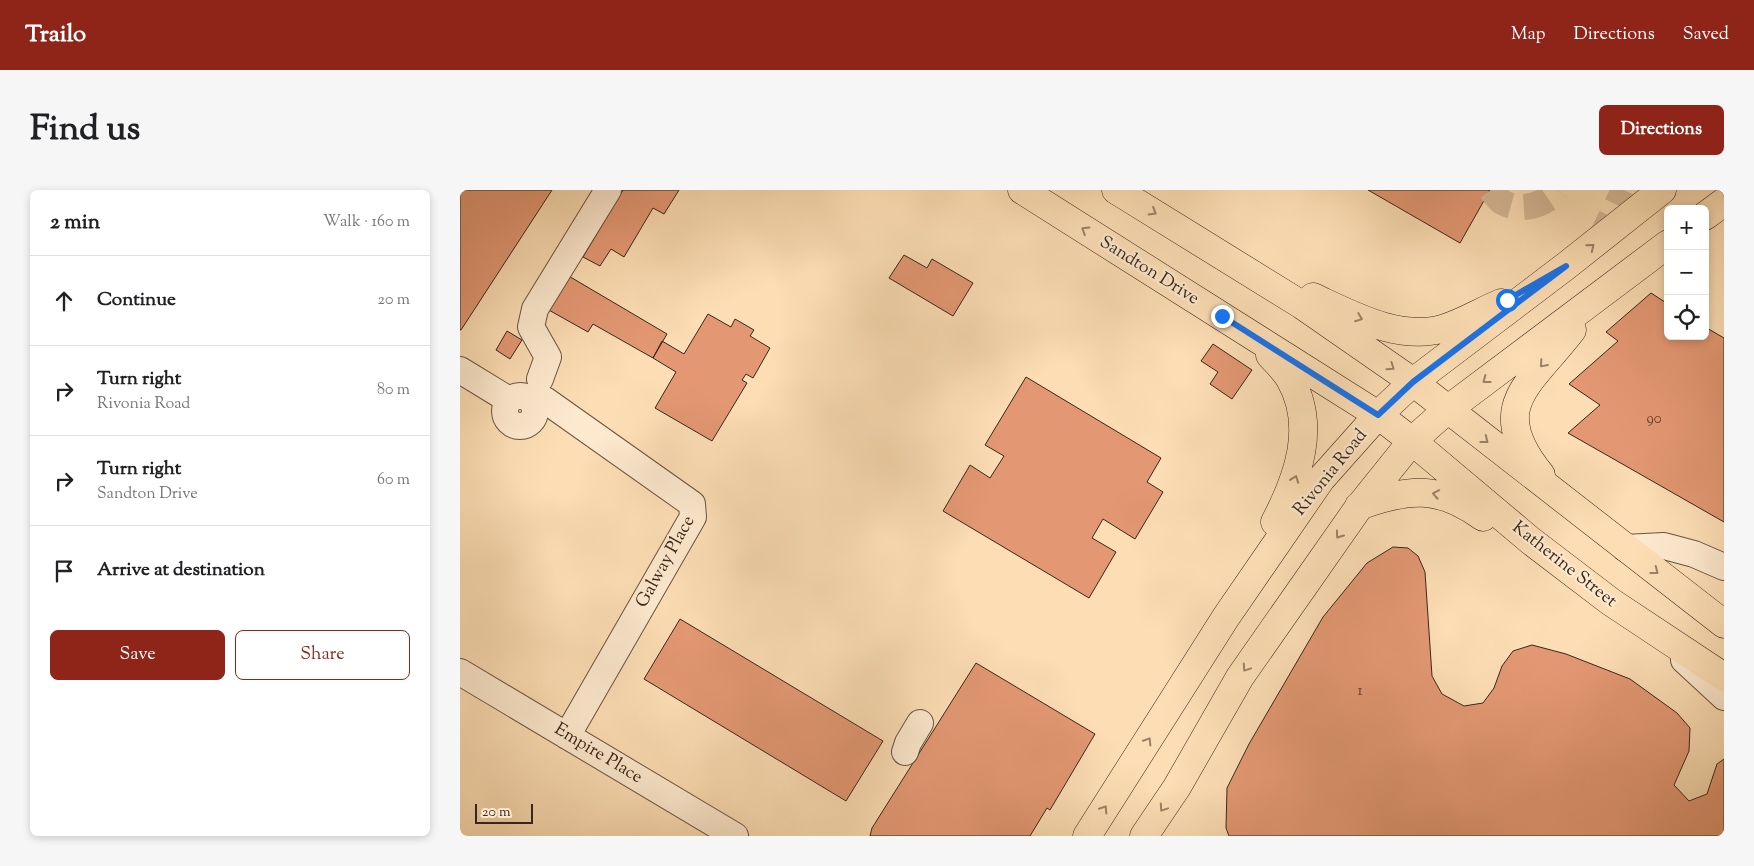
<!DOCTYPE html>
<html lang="en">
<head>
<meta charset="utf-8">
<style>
	:root { --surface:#fff; --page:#f6f6f6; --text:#202124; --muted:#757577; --line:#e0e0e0; --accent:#8f2418 }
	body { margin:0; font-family:"Sorts Mill Goudy",serif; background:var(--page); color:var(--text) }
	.controls { position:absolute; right:15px; top:15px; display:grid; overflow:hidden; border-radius:8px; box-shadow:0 2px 8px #0003 }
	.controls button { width:45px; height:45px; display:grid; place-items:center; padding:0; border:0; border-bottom:1px solid var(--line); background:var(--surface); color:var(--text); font:25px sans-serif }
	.scale { position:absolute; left:15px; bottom:12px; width:58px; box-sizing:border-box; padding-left:5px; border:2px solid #3a261a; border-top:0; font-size:14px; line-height:18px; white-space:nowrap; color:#3a261a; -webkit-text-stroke:4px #fde9ce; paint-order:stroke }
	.stop { position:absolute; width:15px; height:15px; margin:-11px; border:4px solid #1a73e8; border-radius:50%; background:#fff }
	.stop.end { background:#1a73e8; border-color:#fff; box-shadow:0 1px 5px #0008 }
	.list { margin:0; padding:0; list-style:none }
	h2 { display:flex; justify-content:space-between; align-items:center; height:65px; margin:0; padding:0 20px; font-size:21px }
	h2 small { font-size:16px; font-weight:400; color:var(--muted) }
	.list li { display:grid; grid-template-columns:32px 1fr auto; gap:15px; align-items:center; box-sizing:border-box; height:90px; padding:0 20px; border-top:1px solid var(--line) }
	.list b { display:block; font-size:19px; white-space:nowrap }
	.list p { margin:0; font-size:16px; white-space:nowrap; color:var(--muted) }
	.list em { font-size:16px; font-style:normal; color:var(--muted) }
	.actions { display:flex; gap:10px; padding:15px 20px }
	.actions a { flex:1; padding:11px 0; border:1px solid var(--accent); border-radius:8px; text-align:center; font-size:18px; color:var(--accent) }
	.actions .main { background:var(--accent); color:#fff }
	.icon { flex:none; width:28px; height:28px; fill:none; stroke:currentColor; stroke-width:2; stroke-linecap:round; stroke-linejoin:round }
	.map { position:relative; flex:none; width:1264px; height:646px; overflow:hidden; border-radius:8px }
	header { display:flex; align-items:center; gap:30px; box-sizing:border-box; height:70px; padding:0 25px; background:var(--accent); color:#fff }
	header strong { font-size:24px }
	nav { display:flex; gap:28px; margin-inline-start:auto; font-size:18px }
	.intro { display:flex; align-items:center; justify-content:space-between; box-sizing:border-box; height:120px; padding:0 30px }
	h1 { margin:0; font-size:35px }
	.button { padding:12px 22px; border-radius:8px; background:var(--accent); color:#fff; font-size:18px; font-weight:700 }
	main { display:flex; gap:30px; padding:0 30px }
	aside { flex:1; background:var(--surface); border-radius:8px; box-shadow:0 2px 8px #0003 }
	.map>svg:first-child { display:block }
	.building { fill:#e39873; stroke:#3a261a }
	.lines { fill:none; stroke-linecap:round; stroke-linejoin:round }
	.minor-tunnel { stroke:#d5b895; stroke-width:26; stroke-dasharray:26 13; stroke-linecap:butt }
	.minor-casing { stroke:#6a5440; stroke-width:28 }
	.major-casing { stroke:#3a261a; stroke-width:29 }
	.minor { stroke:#fde9ce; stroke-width:26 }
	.major { stroke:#fcddb4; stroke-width:28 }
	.oneway { stroke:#9b8267 }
	.route { stroke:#1a73e8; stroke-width:6 }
	.labels { text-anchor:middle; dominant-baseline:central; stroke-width:4.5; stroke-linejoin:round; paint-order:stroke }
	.number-label { font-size:15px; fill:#644230 }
	.street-label { font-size:18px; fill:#3a261a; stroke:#fde9ce }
</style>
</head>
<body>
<header>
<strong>Trailo</strong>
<nav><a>Map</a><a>Directions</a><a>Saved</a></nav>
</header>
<div class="intro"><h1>Find us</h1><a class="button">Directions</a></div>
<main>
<aside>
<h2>2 min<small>Walk · 160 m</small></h2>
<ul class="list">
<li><svg class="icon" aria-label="ahead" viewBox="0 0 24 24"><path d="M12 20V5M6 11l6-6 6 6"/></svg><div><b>Continue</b></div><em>20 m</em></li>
<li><svg class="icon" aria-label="right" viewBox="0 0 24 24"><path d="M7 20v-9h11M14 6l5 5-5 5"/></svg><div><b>Turn right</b><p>Rivonia Road</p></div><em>80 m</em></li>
<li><svg class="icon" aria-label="right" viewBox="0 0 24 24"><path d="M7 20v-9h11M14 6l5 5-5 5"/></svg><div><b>Turn right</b><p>Sandton Drive</p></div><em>60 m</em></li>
<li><svg class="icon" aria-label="arrive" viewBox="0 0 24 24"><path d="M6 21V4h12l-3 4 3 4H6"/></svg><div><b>Arrive at destination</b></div></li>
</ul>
<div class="actions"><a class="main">Save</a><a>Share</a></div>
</aside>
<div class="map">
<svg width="1264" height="646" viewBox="0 0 1264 646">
	<rect width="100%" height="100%" fill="#fcddb4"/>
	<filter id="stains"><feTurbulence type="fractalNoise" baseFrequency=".004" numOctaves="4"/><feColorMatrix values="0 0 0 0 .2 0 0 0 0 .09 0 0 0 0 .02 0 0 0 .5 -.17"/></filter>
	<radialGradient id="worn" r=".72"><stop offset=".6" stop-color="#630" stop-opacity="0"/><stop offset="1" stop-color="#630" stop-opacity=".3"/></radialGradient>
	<!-- building -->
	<path class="building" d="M0 0H92L1 140H0Z
		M163 0H219L204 24 193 18 164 67 151 59 140 76 123 67Z
		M908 0H1030L1000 53Z
		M444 65 467 78 472 69 513 93 493 126 429 88Z
		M107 85 207 144 193 168 133 134 128 142 87 119Z
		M1191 103 1208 114V146H1245V137L1264 148V332L1108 243 1140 215 1109 194 1158 151 1146 142Z
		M248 124 271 137 275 129 294 140 290 146 310 158 293 188 286 184 282 190 287 193 252 251 195 218 216 182 193 168 202 151 224 164Z
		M47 141 62 150 50 169 36 160Z
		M753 154 792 180 772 209 750 194 758 182 741 171Z
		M566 187 701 268 687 292 703 302 675 349 643 329 632 348 656 362 629 408 483 321 510 275 530 288 544 266 525 255Z
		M933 357 948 358 958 366 965 382 972 486 982 504 1004 516 1023 513 1034 498 1042 476 1053 461 1072 455 1106 464 1170 489 1217 523 1230 538 1229 561 1214 595 1229 611 1247 604 1257 574 1264 569V646H769L766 638 767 598 789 554 863 427 907 373Z
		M220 429 423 551 386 611 184 489Z
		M516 473 635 544 590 620 587 618 570 646H410L412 638Z"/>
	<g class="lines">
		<!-- minor-tunnel -->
		<path class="minor-tunnel" d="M1031 0C1034 4 1038 9 1042 12 1061 23 1085 15 1098 0
			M1140 50 1164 0"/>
		<!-- minor casing -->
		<g class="minor-casing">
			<path id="minor" d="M0 180 49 210
				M80 189 88 167 71 137 75 119 148 0
				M45 221a15 15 0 1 1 30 0a15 15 0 1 1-30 0Z
				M71 210H85L232 314 233 327 107 546
				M1165 358 1204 356 1234 364 1264 377
				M1224 470 1264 507
				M0 482 275 646
				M445 562 448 553 460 533"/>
		</g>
		<!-- major casing -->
		<g class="major-casing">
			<path id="major" d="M562 0 918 225 952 251 1071 351 1151 412 1264 487
				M656 0 842 115 953 192 1264 434
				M1245 26 1264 12
				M853 107C892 125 940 152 985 138 1004 132 1022 121 1041 113
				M810 165C817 173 825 180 830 189 857 236 838 288 815 332
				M1081 285C1025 216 1070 195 1112 140
				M899 316C948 298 979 295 1023 327
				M627 646 766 427 861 289 918 225 953 192 1106 76 1202 0
				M684 646 717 597 780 487 899 317 952 251 987 220 1208 54"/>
		</g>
		<!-- minor -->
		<use href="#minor" class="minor"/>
		<!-- major -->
		<use href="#major" class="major"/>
	</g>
	<!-- one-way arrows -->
	<defs><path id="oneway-chevron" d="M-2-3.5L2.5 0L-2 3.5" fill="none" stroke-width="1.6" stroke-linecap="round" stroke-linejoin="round" transform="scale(1.25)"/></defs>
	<g class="oneway">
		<use href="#oneway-chevron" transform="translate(693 22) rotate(31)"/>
		<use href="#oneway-chevron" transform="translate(625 40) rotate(-148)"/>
		<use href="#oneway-chevron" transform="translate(1131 57) rotate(-39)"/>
		<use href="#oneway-chevron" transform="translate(899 128) rotate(21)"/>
		<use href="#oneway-chevron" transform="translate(1083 174) rotate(131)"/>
		<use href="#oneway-chevron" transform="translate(931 177) rotate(35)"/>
		<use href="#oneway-chevron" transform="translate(1026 190) rotate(143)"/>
		<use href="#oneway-chevron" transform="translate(1025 250) rotate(38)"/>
		<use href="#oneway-chevron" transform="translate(835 289) rotate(-70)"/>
		<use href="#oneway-chevron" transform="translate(976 304) rotate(-169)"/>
		<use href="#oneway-chevron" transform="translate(879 345) rotate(126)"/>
		<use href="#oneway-chevron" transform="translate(1195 381) rotate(38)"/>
		<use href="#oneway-chevron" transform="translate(786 478) rotate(124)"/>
		<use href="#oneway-chevron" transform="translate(688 551) rotate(-58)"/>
		<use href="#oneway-chevron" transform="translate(703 618) rotate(124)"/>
		<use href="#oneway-chevron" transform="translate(644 619) rotate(-57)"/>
	</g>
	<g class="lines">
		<!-- route -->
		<path class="route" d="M762 126 918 225 953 192 1106 76 1047 110"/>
	</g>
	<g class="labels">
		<!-- number labels -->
		<g class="number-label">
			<text x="1194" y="229">90</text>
			<text x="900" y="501">1</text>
		</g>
		<!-- street labels -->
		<g class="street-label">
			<text transform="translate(689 81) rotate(32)">Sandton Drive</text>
			<text transform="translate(871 283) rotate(-51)">Rivonia Road</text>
			<text transform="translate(206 372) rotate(-61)">Galway Place</text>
			<text transform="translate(1104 375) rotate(38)">Katherine Street</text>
			<text transform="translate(138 564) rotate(31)">Empire Place</text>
		</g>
	</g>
	<rect width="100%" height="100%" filter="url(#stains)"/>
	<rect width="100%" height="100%" fill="url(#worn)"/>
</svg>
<div class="controls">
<button>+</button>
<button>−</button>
<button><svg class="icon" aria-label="locate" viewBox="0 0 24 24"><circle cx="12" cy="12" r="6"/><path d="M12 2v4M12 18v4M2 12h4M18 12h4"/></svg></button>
</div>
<div class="scale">20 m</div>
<div class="stop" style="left:1047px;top:110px"></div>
<div class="stop end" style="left:762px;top:126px"></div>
</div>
</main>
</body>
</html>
